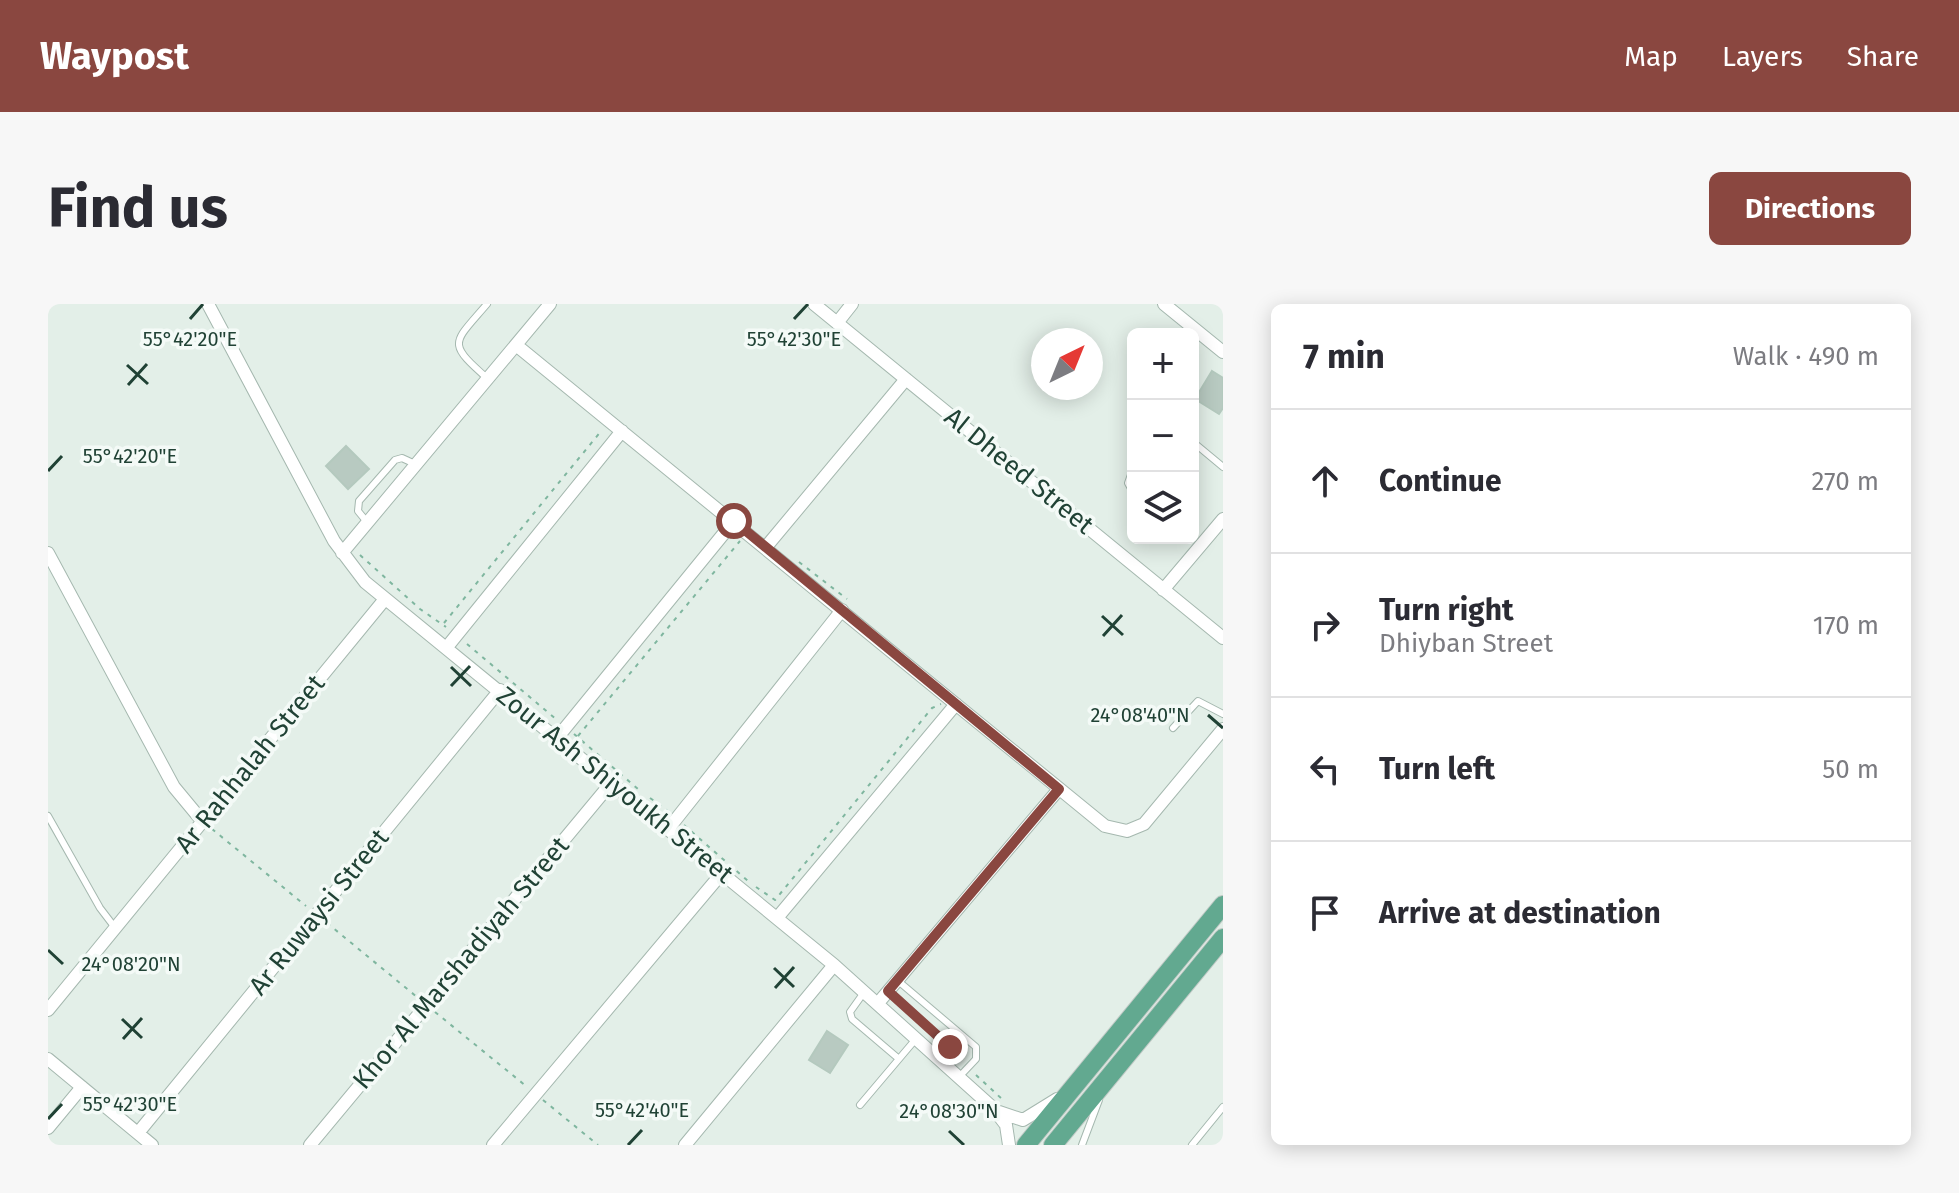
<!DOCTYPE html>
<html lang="en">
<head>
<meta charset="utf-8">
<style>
	:root { --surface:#fff; --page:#f7f7f7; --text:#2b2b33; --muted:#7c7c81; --line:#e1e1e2; --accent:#8a4740 }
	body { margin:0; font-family:"Fira Sans",sans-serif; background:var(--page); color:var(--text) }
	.controls { position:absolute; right:24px; top:24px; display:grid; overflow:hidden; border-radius:12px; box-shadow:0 4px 20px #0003 }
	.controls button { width:72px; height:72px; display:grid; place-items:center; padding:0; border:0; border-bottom:2px solid var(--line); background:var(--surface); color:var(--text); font:40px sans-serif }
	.compass { position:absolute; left:983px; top:24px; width:72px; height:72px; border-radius:50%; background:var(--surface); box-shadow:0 4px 20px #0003; rotate:43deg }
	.stop { position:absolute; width:24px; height:24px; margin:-18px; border:6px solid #8a4740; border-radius:50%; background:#fff }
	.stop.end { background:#8a4740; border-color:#fff; box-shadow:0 2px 8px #0008 }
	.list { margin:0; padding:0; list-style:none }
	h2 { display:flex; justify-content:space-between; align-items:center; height:104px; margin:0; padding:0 32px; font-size:34px }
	h2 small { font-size:26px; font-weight:400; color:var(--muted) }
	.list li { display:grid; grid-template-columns:52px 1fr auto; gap:24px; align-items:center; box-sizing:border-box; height:144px; padding:0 32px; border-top:2px solid var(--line) }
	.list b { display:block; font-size:30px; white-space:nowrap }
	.list p { margin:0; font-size:26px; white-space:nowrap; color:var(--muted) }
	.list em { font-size:26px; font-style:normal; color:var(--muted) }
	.icon { flex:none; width:44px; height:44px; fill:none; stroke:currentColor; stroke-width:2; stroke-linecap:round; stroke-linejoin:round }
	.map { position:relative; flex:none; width:1175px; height:841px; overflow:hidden; border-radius:12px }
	header { display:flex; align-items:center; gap:48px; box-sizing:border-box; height:112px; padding:0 40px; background:var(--accent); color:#fff }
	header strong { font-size:38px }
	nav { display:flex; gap:44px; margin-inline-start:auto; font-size:28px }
	.intro { display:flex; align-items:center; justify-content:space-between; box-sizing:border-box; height:192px; padding:0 48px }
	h1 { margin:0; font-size:56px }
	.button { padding:20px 36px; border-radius:12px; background:var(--accent); color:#fff; font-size:28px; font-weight:700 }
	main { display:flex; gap:48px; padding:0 48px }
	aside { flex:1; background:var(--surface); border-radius:12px; box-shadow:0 4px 20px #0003 }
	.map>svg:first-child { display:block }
	.building { fill:#b8cac1; stroke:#b4c9be; stroke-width:2 }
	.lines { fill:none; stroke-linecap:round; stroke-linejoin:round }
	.lane-casing { stroke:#a5b8af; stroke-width:8 }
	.street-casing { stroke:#a5b8af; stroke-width:14 }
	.primary-casing { stroke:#c1cac6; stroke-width:20 }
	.path { stroke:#7fb69f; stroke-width:2; stroke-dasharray:4 6; stroke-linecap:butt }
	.lane { stroke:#fff; stroke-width:6 }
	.street { stroke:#fff; stroke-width:12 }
	.primary { stroke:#62a990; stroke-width:18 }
	.route { stroke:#8a4740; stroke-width:10 }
	.ticks { fill:none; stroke:#204235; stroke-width:3 }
	.labels { text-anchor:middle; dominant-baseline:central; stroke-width:7; stroke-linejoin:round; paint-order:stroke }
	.street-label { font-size:26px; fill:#204235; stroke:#f4faf7 }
	.ticks-label { font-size:20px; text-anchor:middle; fill:#204235; stroke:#f4faf7; stroke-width:7; stroke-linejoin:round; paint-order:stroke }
</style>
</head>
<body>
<header>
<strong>Waypost</strong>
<nav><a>Map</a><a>Layers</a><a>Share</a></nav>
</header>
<div class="intro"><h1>Find us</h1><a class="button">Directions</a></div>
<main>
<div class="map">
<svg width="1175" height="841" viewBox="0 0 1175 841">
	<rect width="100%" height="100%" fill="#e3efe8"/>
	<!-- building -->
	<path class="building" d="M1164 67 1175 74V104L1171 110 1147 95Z
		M298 142 321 165 300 185 278 162Z
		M779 727 800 741 782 769 761 756Z"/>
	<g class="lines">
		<!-- lane casing -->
		<g class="lane-casing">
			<path id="lane" d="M439 0C405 40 398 38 440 75
				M1145 138 1175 163
				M1085 165 1080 179 1085 188
				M319 218 310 207 311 197 347 156 354 154 367 160
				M1125 424 1150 397 1175 410
				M0 512 52 604 68 625
				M849 676 928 743V755L911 773
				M817 687 802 708 804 715 851 755
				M812 801 867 736
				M1034 841 1051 796
				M1144 841 1175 803"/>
		</g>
		<!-- street casing -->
		<g class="street-casing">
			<path id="street" d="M160 0 286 237 317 278 786 661 945 804 958 821 961 841
				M766 0 1175 334
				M1116 0 1175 48
				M789 19 804 0
				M468 41 1057 522 1079 527 1096 520 1175 425
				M718 243 858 75
				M0 249 126 483 155 518
				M294 249 502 0
				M1115 286 1175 215
				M399 343 574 127
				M509 434 686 217
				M621 524 794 306
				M729 614 908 400
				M831 698 1011 485
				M0 706 337 295
				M0 755 104 841
				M951 808 975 816 1009 795
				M0 824 34 783
				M90 829 452 386
				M262 841 564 478
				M445 841 674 569
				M637 841 786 661"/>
		</g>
		<!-- primary casing -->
		<g class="primary-casing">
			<path id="primary" d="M978 841 1175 601
				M1005 841 1175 634"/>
		</g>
		<!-- path -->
		<path class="path" d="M312 251 372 305 398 323
			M751 258 799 295
			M396 319 554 126
			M419 340 509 416
			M526 430 590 485
			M530 432 692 237
			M602 494 619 506
			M636 521 700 577
			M164 525 258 602
			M708 583 727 596 884 404 893 400
			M279 619 369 693
			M850 696 915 758
			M387 708 478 782
			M928 771 955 796
			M495 796 550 841"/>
		<!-- lane -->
		<use href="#lane" class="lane"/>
		<!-- street -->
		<use href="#street" class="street"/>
		<!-- primary -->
		<use href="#primary" class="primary"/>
	</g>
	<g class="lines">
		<!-- route -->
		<path class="route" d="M686 217 1011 485 840 687 902 743"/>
	</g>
	<!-- ticks -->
	<path class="ticks" d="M142 15 155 0M746 15 760 0M79 61 100 80M80 81 99 60M0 167 14 152M1054 312 1075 331M1055 332 1074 311M403 363 423 382M403 382 422 362M1160 411 1175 424M0 646 15 660M726 664 746 683M727 684 746 663M74 715 94 734M75 735 94 714M0 815 14 800M901 827 916 841M580 841 594 826"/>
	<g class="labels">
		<!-- street labels -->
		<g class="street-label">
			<text transform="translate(971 167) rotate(39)">Al Dheed Street</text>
			<text transform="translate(202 460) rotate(-51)">Ar Rahhalah Street</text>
			<text transform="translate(567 481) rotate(39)">Zour Ash Shiyoukh Street</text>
			<text transform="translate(271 608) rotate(-51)">Ar Ruwaysi Street</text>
			<text transform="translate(413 659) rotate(-50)">Khor Al Marshadiyah Street</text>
		</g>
	</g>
	<g class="ticks-label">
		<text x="142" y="42">55°42'20"E</text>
		<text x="746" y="42">55°42'30"E</text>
		<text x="82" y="159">55°42'20"E</text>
		<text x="1092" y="418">24°08'40"N</text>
		<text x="83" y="667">24°08'20"N</text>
		<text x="82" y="807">55°42'30"E</text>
		<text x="594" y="813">55°42'40"E</text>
		<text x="901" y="814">24°08'30"N</text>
	</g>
</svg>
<div class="controls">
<button>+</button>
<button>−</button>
<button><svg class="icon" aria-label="layers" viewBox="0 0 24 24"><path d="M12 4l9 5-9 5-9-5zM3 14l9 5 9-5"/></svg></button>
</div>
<svg class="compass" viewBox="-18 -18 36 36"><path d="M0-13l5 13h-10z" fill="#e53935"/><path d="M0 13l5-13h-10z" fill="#7c7c81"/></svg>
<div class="stop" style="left:686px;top:217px"></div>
<div class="stop end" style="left:902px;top:743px"></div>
</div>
<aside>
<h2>7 min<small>Walk · 490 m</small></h2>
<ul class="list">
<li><svg class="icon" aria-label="ahead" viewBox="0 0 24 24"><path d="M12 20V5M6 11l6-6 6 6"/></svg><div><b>Continue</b></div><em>270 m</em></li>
<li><svg class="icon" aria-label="right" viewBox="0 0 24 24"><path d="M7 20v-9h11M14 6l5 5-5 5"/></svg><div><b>Turn right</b><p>Dhiyban Street</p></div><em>170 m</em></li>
<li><svg class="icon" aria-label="left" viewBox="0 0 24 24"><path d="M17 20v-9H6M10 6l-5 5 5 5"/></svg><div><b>Turn left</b></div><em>50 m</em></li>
<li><svg class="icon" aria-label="arrive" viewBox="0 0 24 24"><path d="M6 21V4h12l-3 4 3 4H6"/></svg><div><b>Arrive at destination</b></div></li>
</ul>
</aside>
</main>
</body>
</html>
